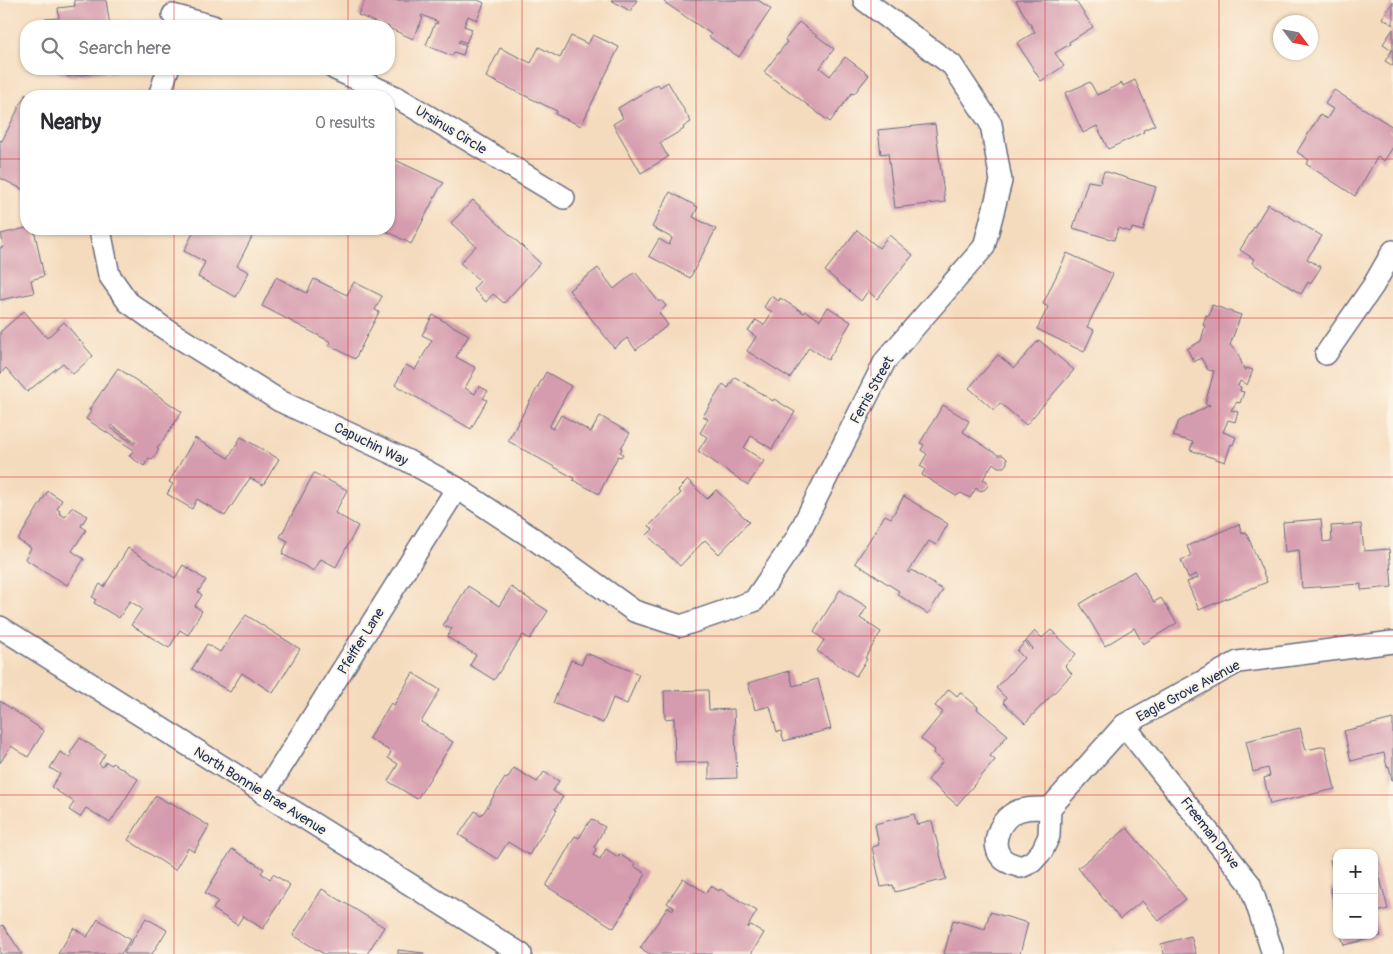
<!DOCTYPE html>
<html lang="en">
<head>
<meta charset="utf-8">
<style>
	:root { --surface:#fff; --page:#f7f7f7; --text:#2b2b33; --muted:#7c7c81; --line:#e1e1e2 }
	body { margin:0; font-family:Pangolin,sans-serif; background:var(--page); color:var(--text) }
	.controls { position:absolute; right:15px; bottom:15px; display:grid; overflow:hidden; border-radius:10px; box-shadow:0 1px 4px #0004 }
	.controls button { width:45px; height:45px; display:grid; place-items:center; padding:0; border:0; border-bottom:1px solid var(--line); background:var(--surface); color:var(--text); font:25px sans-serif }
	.compass { position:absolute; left:1273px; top:15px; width:45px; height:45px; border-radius:50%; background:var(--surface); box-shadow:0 1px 4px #0004; rotate:122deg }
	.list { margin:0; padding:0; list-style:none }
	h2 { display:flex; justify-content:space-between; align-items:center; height:65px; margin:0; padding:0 20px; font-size:21px }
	h2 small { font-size:16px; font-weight:400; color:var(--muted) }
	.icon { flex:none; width:28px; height:28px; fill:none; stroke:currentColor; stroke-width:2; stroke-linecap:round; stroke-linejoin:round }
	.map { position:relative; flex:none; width:1393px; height:954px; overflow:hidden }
	.search { position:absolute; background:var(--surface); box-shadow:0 1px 4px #0004; left:20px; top:20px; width:375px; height:55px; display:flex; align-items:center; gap:12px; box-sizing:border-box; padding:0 18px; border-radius:20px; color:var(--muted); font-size:19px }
	.panel { position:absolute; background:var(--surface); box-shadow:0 1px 4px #0004; left:20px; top:90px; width:375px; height:145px; border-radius:20px }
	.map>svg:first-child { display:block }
	.building { fill:#d59bae; fill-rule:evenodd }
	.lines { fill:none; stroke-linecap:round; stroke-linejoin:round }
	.street-casing { stroke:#676b80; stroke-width:24 }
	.street { stroke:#fff; stroke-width:21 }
	.grid { fill:none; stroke:#d62828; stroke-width:1; stroke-opacity:0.55 }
	.labels { text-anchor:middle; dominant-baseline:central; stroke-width:4; stroke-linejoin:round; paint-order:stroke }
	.street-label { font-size:14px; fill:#1b2f5e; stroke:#fcf5e5 }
</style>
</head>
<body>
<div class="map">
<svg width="1393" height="954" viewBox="0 0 1393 954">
	<rect width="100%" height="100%" fill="#fcf5e5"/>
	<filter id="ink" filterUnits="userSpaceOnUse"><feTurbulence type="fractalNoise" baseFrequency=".02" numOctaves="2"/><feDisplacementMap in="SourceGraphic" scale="10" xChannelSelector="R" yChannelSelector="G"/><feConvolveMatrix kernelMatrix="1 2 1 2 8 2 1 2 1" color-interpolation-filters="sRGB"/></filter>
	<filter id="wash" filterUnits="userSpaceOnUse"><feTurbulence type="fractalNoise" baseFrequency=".0096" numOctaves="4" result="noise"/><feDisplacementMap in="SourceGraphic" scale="20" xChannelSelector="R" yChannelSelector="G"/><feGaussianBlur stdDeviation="1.12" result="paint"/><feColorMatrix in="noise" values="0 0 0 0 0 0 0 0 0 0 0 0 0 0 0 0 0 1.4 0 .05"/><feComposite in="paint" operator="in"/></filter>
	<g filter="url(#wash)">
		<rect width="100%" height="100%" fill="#f5dbbe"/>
		<g id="blocks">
			<!-- building -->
			<path class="building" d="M74 0H106L110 26H47L45 19 59 18 58 8 75 6Z
				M365 0H478L484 3 477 20 468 16 464 26 472 29 466 43 460 40 458 42 466 45 463 55 454 52 452 56 426 45 435 23 437 24 438 22 422 15 421 17 423 18 413 39 389 28V26H384L358 15Z
				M611 0H637L630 11Z
				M665 0H758L771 9 739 57 709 37 711 34 664 2Z
				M1018 0H1075L1093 27 1069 42 1070 44 1055 53 1064 66 1041 81 1017 43 1035 32 1016 1Z
				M1393 2V25L1382 18Z
				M799 22 834 49 820 68 830 76 845 57 869 75 854 94 852 93 830 122 764 72 787 42 785 40Z
				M1393 29V66L1385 61 1392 50 1383 44Z
				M593 35 619 47 581 126 555 114 557 111 486 77 500 48 531 63 539 47 560 58 571 36 588 44Z
				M51 69H118V72L110 73V71L67 77V74H62Z
				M1135 80 1155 125 1143 130 1144 132 1108 149 1097 126 1083 133 1065 93 1090 82 1097 95 1122 83 1123 86Z
				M668 82 691 122 683 127 684 129 660 143 668 157 641 173 613 124 623 118 618 108 658 84 660 87Z
				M1334 90 1393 127 1390 131 1393 133V147L1384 161 1378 156 1355 196 1306 164 1309 160 1297 152 1320 115 1327 119 1333 109 1325 104Z
				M26 93V191L0 178V140L2 141Z
				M935 124 945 202 895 208 888 153 881 154 878 130Z
				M389 157 444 183 439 189 411 244 383 229H389Z
				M1104 171 1156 187 1143 231 1132 228 1131 232 1118 228 1114 240 1073 228 1088 181 1100 183Z
				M670 192 698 207 693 217 716 229 690 278 649 256 659 239 669 245 672 238 652 227Z
				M473 200 540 263 504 303 493 294 486 302 473 289 480 281 460 263 476 246 451 223Z
				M1268 204 1322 236 1307 259 1321 267 1310 284 1308 282 1301 294 1252 263 1254 259 1240 250Z
				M26 228 34 229 44 276 31 280 34 293 0 300V248L4 247 1 234Z
				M195 229H256L237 266 249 272 236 297 198 277 205 262 184 251Z
				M857 230 879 248 889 235 913 255 877 299 868 291 861 301 825 271Z
				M1067 253 1113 274 1087 327 1094 330 1084 352 1037 329 1048 307 1043 304Z
				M598 268 614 289 635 272 659 302 661 300 666 306 659 313 668 325 636 350 627 338 614 348 569 290Z
				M276 277 307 293 314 279 347 295 354 282 382 296 375 310 379 312 355 359 329 345 331 342 262 306Z
				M771 296 779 301 780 298 804 313 805 311 820 320 828 307 851 322 828 360 809 347 790 378 747 351 756 337 748 331 756 320 764 325 772 312 764 307Z
				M1212 305 1241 315 1230 345 1238 354 1244 369 1246 370V368L1253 370 1247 385 1240 381 1238 386 1241 387 1240 391 1244 392 1240 403 1237 402 1231 410 1238 412 1235 422 1228 420 1223 432 1236 437 1233 445 1231 444 1225 462 1190 450 1193 442 1173 436 1179 421 1210 405 1205 404 1214 371 1208 370 1201 358 1194 362 1187 349 1201 341 1205 326 1203 325 1206 315 1209 316Z
				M24 311 47 338 64 322 93 356 73 374 63 363 27 392 6 368 0 374V332Z
				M433 315 469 335 456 357 476 368 465 388 475 394 479 386 488 391 483 398 487 400 471 429 395 385 406 365 415 370 432 340 422 335Z
				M1039 340 1074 370 1026 425 1000 403 994 410 969 388 998 355 1014 368Z
				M118 368 182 412 157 449 159 450 152 460 149 458 144 466 129 456 134 450 86 419 91 411 89 410ZM111 425 136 442 134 444 110 427Z
				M546 372 571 386 549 427 553 429 561 415 591 432 600 416 630 433 621 448 622 449 620 452 623 454 621 457 618 456 599 494 573 480 574 478 508 441Z
				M735 377 773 401 774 399 795 412 772 449 751 436 744 448 764 461 748 485 698 451 707 437 700 433 708 419 703 416 723 384 728 388Z
				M943 405 969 421 963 432 998 455H1003L1007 459V463L1004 467H998L993 463 983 479 987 481 988 486 984 490 979 491 976 488 970 498 961 493 956 496 922 475 925 469 920 466 927 454 921 450 924 445 920 443Z
				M241 437 279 459 263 485 250 478 225 516 197 499 192 509 167 494 173 484 169 482 195 438 228 458Z
				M314 473 347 490 335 513 358 526 336 567 321 559 314 571 282 554 288 541 280 537Z
				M688 480 707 499 716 490 749 522 719 554 705 540 680 566 647 535 653 529 649 526 681 493 678 490Z
				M48 491 62 500 57 509 60 511 59 513 65 517 72 507 87 516 81 526 86 530 72 551 84 559 67 585 25 559 31 548 18 540Z
				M904 496 948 524 936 545 929 541 908 572 910 573 912 570 943 590 928 614 897 594 899 591 855 563 885 515 891 518Z
				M1321 519 1323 542 1332 541 1331 526 1361 524 1364 551 1389 549 1392 587 1361 590V584L1302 588 1299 550 1285 552 1283 522Z
				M1239 524 1242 533 1246 532 1267 582 1199 610 1187 582 1198 578 1196 574 1188 578 1181 560 1191 556 1187 546Z
				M128 548 175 578 183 565 206 580 198 592 202 595 195 606 202 611 188 635 180 630 169 648 131 625 142 609 130 601 119 618 94 603 96 599 92 597 100 584 104 587Z
				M1134 571 1154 602 1161 598 1177 623 1143 644 1134 628 1105 646 1080 604Z
				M468 586 499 606 511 587 548 611 530 639 523 635 494 680 470 665 476 655 447 637 452 629 443 625Z
				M840 590 867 607 860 618 881 632 865 658 867 659 856 676 817 651 824 640 814 632Z
				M246 615 300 649 273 693 242 673 230 692 192 669 207 644 220 652Z
				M1051 630 1076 654 1065 666 1072 674 1025 723 1003 702 1006 698 996 688 1024 658 1017 651 1025 642 1032 650 1033 648 1026 641 1035 631 1042 638Z
				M586 653 639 674 627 704 613 698 603 723 553 703 571 660 582 664Z
				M789 671 793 686 818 679 831 729 784 741 781 731 777 732 770 706 755 710 748 683Z
				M413 673 440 690 421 722 453 742 417 799 388 781 398 764 388 758 391 752 369 738 391 703 394 705Z
				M949 689 957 696 960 692 978 707 977 709 1008 735 990 756 995 760 957 805 928 780 943 761 933 753 935 750 921 739 943 712 935 706Z
				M708 690 709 710 734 709 737 778 709 779V762L675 763 674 718 665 719 664 691Z
				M0 701 44 731 28 757 11 746 0 763Z
				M1393 719V780H1392L1389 766 1387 767 1384 753 1351 761 1344 731Z
				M1300 728 1306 750 1325 746 1335 789 1270 804 1264 778 1270 776 1268 768 1253 772 1246 741Z
				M80 738 105 754 99 764 103 767 106 762 112 765 113 763 138 779 110 823 86 808 80 817 69 810 74 802 51 787 60 774 50 768 60 752 70 758 72 755 70 753Z
				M514 768 537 782 544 772 559 781 553 791 563 797 555 809 557 810 529 855 508 842 497 859 459 835 475 811 481 815 484 812 505 778 507 779Z
				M156 795 168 803 170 802 209 826 194 852 188 848 175 870 128 840Z
				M914 814 917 825 932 821 946 879 895 892 893 885 881 887 872 847 879 845 875 824Z
				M591 819 605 827 594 847 596 849 593 855 600 859 606 849 618 857 619 854 635 864 634 866 646 874 614 928 546 886 575 836 579 838Z
				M1127 828 1186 899 1159 921 1142 901 1120 919 1078 868Z
				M232 849 264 869 261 873 270 879 273 874 290 885 263 929 243 916 237 925 213 909 218 901 205 893Z
				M1374 855 1388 909 1374 913Z
				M1337 858V885H1336L1330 860Z
				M683 878 706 893 711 886 719 891 720 889 757 911 747 928 751 925 764 933 751 954H650L640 948 668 907 673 910 674 908 667 903Z
				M1337 886V914H1336L1330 888Z
				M322 889 384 927 367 954H350L347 952 346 954H324L293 935Z
				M990 912 1028 923 1020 954H944L953 920 985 929Z
				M1374 913 1381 936 1344 945 1341 935H1374Z
				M146 918 167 930 152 954H125L124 953Z
				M98 919 130 940 121 954H58L74 928 87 937Z
				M3 925 22 954H0V927Z
				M1191 936 1196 954H1164L1161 944Z
				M398 950 424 953V954H398Z"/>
		</g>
	</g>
	<g filter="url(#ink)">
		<use href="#blocks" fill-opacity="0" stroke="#676b80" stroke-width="1"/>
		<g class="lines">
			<!-- street casing -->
			<g class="street-casing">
				<path id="street" d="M173 15 213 26
					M335 69 398 98 564 198
					M159 96 168 69
					M103 229 101 235 109 275 128 302 164 328 280 401 406 460 457 488 534 539 634 611 681 626 754 601 796 539 885 361 984 247 1001 181 991 124 952 65 864 0
					M1326 354 1373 286 1393 251
					M0 627 521 954
					M1124 725 1250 884 1273 954
					M264 794 457 488
					M1050 808C1037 808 1023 807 1012 814 999 823 989 846 1003 859 1007 863 1015 865 1021 867L1032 862 1042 851 1049 836 1050 808 1124 725 1238 662 1393 642"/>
			</g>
			<!-- street -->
			<use href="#street" class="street"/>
		</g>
	</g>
	<!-- grid -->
	<path class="grid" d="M174 0V26M348 0V26M522 0V954M696 0V954M871 0V954M1045 0V954M1219 0V954M174 69V96M348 69V96M0 159H26M389 159H1393M174 229V954M348 229V954M0 318H1393M0 477H1393M0 636H1393M0 795H1393"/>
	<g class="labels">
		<!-- street labels -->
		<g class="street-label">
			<text transform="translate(451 130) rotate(31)">Ursinus Circle</text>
			<text transform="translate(872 390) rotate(-61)">Ferris Street</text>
			<text transform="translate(371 444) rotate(26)">Capuchin Way</text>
			<text transform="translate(361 641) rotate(-58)">Pfeiffer Lane</text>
			<text transform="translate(1188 691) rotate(-28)">Eagle Grove Avenue</text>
			<text transform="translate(260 791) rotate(32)">North Bonnie Brae Avenue</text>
			<text transform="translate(1210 833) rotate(52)">Freeman Drive</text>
		</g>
	</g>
</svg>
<div class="controls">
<button>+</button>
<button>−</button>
</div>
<svg class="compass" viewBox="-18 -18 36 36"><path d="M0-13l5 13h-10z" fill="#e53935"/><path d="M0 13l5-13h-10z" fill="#7c7c81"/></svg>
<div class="search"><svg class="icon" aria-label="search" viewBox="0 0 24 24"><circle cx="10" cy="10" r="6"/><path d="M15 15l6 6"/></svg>Search here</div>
<section class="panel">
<h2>Nearby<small>0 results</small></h2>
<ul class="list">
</ul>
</section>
</div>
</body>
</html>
